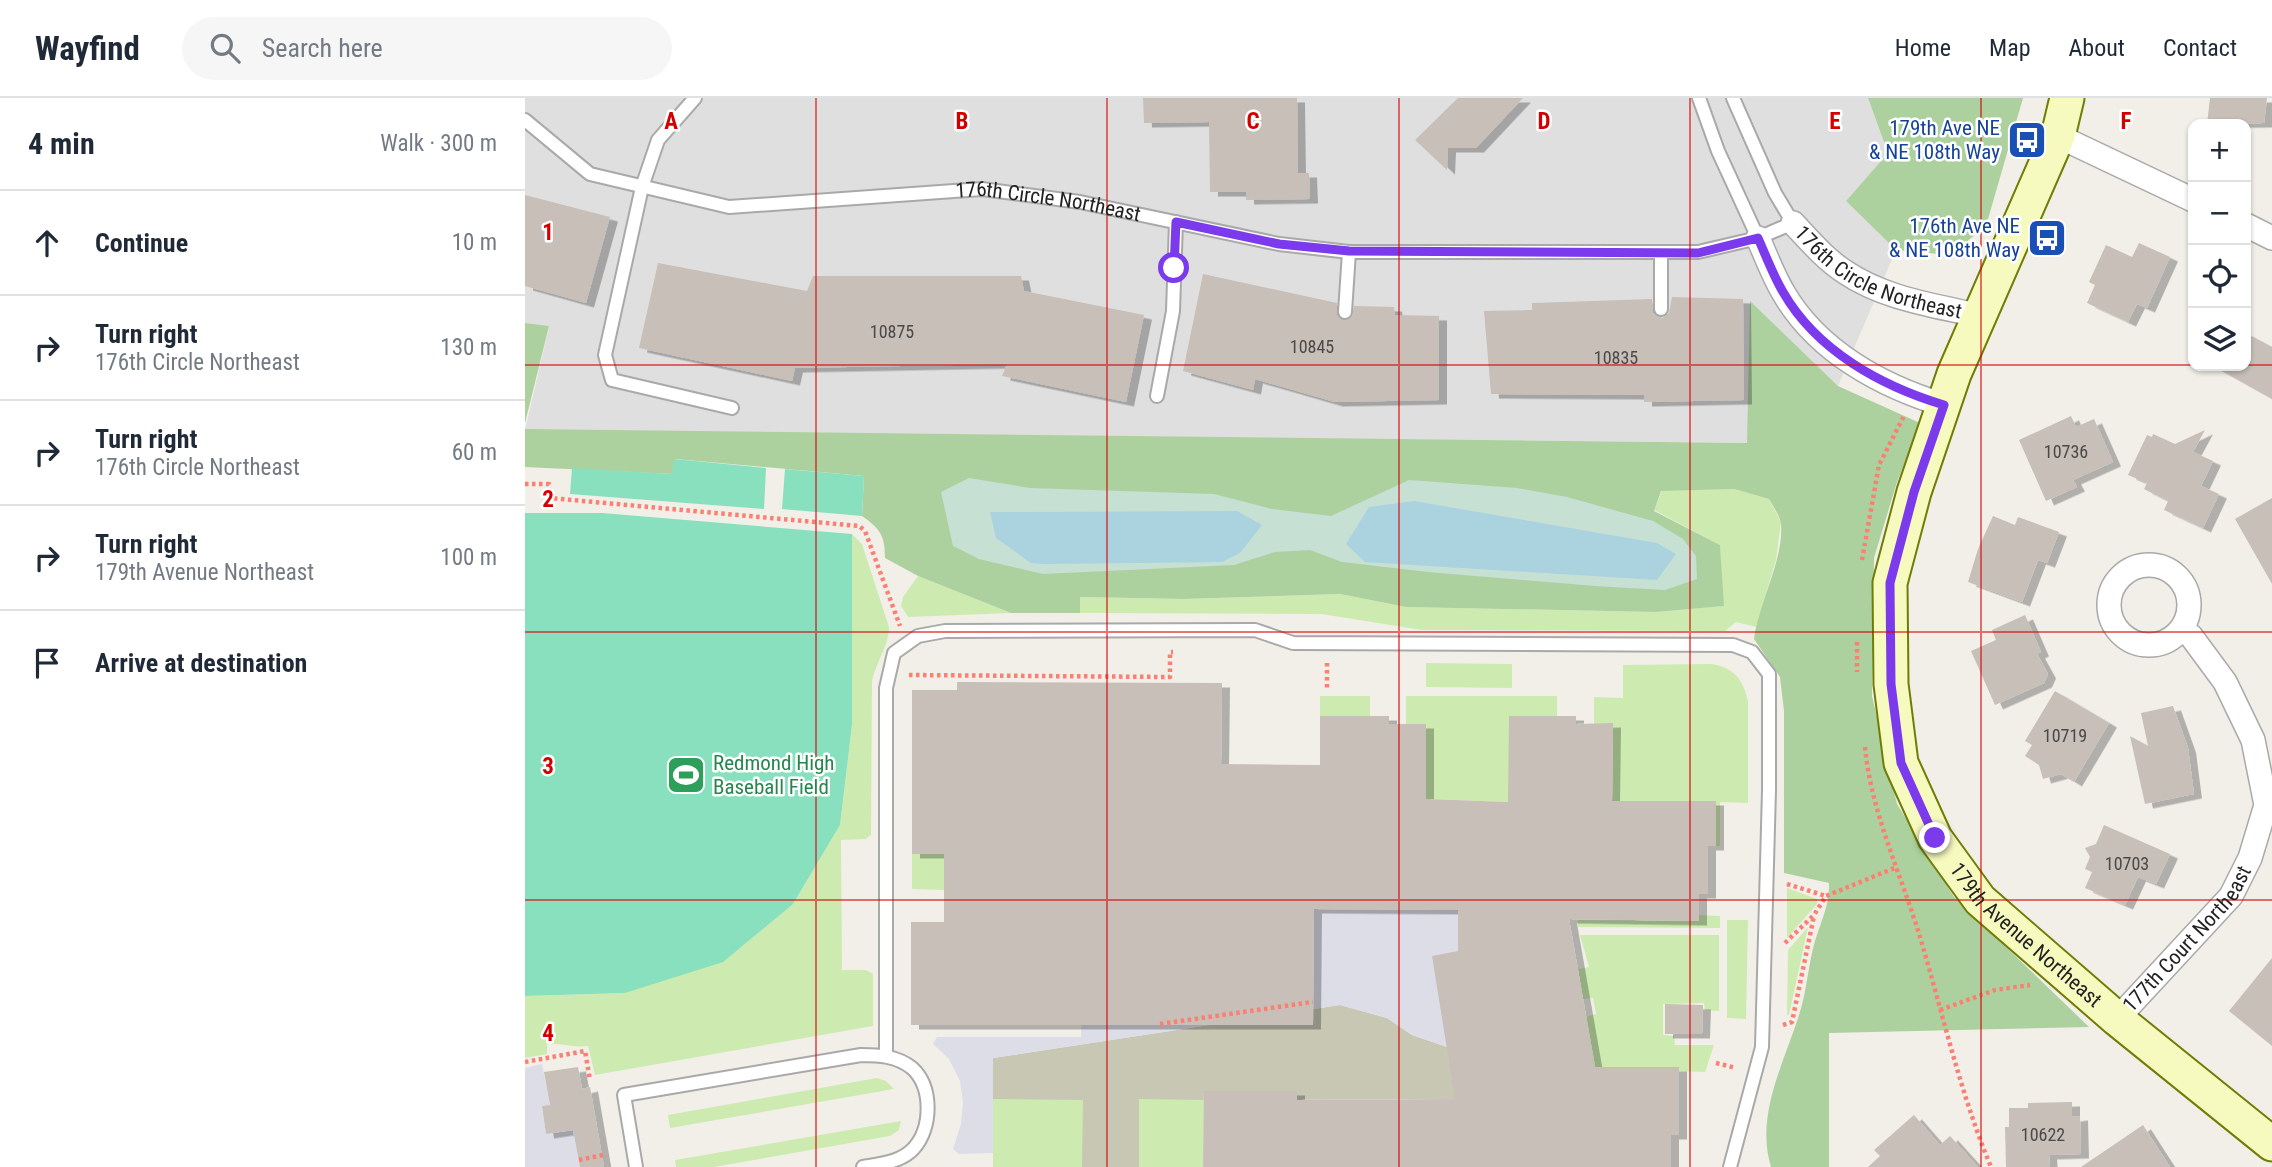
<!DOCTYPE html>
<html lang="en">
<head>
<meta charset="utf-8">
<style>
	:root { --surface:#fff; --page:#f6f6f7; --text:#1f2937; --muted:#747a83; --line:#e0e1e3 }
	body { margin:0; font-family:"Roboto Condensed",sans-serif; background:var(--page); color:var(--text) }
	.controls { position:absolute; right:21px; top:21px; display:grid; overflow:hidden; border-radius:14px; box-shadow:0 2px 5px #0004 }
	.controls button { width:63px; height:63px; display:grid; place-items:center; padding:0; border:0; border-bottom:2px solid var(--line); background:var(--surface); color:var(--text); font:35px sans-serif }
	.stop { position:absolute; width:21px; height:21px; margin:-16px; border:5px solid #7c3aed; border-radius:50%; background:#fff }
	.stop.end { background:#7c3aed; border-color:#fff; box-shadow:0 2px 7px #0008 }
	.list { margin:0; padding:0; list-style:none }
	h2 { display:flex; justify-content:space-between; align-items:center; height:91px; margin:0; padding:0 28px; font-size:30px }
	h2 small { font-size:23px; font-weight:400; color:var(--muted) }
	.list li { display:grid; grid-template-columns:46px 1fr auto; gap:21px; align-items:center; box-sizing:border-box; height:105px; padding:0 28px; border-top:2px solid var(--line) }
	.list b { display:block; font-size:26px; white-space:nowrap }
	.list p { margin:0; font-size:23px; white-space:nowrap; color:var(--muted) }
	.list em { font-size:23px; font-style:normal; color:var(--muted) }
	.icon { flex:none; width:38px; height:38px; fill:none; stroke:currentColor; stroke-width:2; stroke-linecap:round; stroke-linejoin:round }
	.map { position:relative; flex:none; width:1747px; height:1069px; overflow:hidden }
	header { display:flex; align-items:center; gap:42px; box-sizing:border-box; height:98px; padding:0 35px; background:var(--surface); border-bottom:2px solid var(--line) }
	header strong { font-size:33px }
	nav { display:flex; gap:38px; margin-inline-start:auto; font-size:24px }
	.search { width:490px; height:63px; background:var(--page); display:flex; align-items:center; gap:18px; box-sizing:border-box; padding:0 24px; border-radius:38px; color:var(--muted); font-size:26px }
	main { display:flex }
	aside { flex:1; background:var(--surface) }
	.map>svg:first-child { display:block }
	.residential { fill:#e0dfdf }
	.construction { fill:#c7c7b4 }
	.grass { fill:#cdebb0 }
	.forest { fill:#add19e }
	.wetland { fill:#c6e0d4 }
	.pitch { fill:#88e0be }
	.plaza { fill:#dddde8 }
	.water { fill:#aad3df }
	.building { fill:#c7bfb8; filter:url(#shadow) }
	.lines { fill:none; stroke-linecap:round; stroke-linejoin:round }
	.lane-casing { stroke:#a9a9a9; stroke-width:16 }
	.street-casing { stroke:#a9a9a9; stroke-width:26 }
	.secondary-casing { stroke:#707d05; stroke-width:37 }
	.path { stroke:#fa8072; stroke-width:4.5; stroke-dasharray:3.5 3.5; stroke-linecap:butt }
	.lane { stroke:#fff; stroke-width:12 }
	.street { stroke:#fff; stroke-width:23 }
	.secondary { stroke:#f7fabf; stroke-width:33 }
	.route { stroke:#7c3aed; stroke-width:9 }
	.grid { fill:none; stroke:#d40000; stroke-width:2; stroke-opacity:0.55 }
	.labels { text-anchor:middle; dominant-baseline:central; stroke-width:5; stroke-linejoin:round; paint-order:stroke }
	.number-label { font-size:18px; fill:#4b4948 }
	.transit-label { font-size:21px; fill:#164399; stroke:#fff; text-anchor:end }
	.street-label { font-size:21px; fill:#222; stroke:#fff }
	.leisure-label { font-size:21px; fill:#27864d; stroke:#fff; text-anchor:start }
	.grid-label { font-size:23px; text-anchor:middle; font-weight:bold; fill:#d40000; stroke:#fff; stroke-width:5; stroke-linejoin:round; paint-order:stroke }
</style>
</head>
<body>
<header>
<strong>Wayfind</strong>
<div class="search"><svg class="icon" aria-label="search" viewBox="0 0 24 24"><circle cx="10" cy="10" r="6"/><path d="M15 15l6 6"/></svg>Search here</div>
<nav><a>Home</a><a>Map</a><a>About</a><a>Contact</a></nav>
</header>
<main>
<aside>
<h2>4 min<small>Walk · 300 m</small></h2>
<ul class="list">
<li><svg class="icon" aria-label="ahead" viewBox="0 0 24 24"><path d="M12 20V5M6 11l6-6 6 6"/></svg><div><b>Continue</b></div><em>10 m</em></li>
<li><svg class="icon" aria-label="right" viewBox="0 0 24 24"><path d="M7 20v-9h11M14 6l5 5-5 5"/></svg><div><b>Turn right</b><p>176th Circle Northeast</p></div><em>130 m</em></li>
<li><svg class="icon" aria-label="right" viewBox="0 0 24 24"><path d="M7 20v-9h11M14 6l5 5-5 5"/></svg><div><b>Turn right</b><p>176th Circle Northeast</p></div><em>60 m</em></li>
<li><svg class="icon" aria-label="right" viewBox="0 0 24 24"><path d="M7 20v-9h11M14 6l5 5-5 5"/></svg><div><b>Turn right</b><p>179th Avenue Northeast</p></div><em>100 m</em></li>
<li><svg class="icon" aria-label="arrive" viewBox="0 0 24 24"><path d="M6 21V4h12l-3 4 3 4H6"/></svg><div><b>Arrive at destination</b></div></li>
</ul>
</aside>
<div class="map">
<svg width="1747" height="1069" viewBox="0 0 1747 1069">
	<defs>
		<filter id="shadow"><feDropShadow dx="8" dy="4.5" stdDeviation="0" flood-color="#0004"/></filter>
	</defs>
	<rect width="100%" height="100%" fill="#f2efe9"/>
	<!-- residential -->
	<path class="residential" d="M0 0H1343L1363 55 1321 103 1371 152 1313 288 1225 204 1223 345 0 332 24 229 0 225Z"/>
	<!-- construction -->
	<path class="construction" d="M815 907 862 920 887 937 922 949 932 1001 757 1002 679 993 678 1069H468V960Z"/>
	<!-- grass -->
	<path class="grass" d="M1209 391 1244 401 1256 424 1251 462 1231 529 1211 524 1200 533 897 532 796 516 555 515 554 499 658 501 815 496 881 509 1131 514 1198 508 1195 447 1129 412 1137 392Z
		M327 436 337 446 364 529C364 548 351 564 347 583L346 737 341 741 316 742 317 872H341L348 876V928L70 977 63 948C48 950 37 945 22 946V956L0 960V898L100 895 268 806 315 727 327 627Z
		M393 478 486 515 383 519 376 508 378 499Z
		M901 565 987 566V590L901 589Z
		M1187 566C1209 570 1218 581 1223 603V705L1195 704V748H1191V703H1087L1088 626H1069V599L1098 600V567Z
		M795 598H845V618H795Z
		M881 598H1032V618L983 704 901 701V626H881Z
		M387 756H420L419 792 387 791Z
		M1262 790 1292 801V806L1262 840Z
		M1174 817 1195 818V830L1053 829V822L1174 823Z
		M1202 822H1223L1221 921 1202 920Z
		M1283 829 1264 917H1262L1263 852Z
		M1055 837H1194V913L1180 912 1179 905 1138 906V937L1149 938 1150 947H1189L1180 974 1033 969 1064 939 1061 919 1071 916 1068 900 1058 901 1053 871 1064 869Z
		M352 980 361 983 369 991 145 1030 143 1017Z
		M468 1001 558 1002 557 1069H468Z
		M614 1001 679 1002 678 1069H614Z
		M376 1023 374 1032 365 1038 189 1069H151L150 1062Z"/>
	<!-- forest -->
	<path class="forest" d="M1343 0H1498L1461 128 1425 157 1371 152 1321 103 1363 55Z
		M1225 203 1313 288 1395 325 1372 384 1349 460 1347 598 1372 706 1429 799 1564 929 1304 935V1069H1246C1230 1017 1259 965 1274 917 1282 893 1283 867 1290 843 1296 823 1305 806 1304 785L1259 775V613L1255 579 1229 541C1234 504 1259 461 1256 426 1255 418 1248 408 1244 401L1209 391 1136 393 1129 413 1195 447 1199 508 1131 514 881 509 815 496 658 501 555 499V515H486L393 478 360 460C360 437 355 431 337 418L339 378 150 361 148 376 0 369V331L1222 345Z
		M0 225 24 228 0 325Z"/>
	<!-- wetland -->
	<path class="wetland" d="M444 380 505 390 689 396 747 411 806 418 884 382 992 390 1042 399 1128 423 1158 441 1171 458 1172 481 1140 492 1070 488 903 474 817 464 785 452 750 454 709 467 518 476 454 461 428 448 416 394Z"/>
	<!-- pitch -->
	<path class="pitch" d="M149 361 241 370 239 411 45 396 47 370 147 376Z
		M260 371 339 378 337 418 257 411Z
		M0 415H77L327 436V627L315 727 268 806 198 864 100 895 0 898Z"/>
	<!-- plaza -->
	<path class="plaza" d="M789 811 933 812V853L922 949 887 937 862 920 815 907 788 911Z
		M559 845 685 927 468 960V1055L434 1056 428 1051 436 1026 438 1004 435 983 424 961 408 946 412 939H556Z
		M17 966 25 1007 17 1009 21 1036 48 1032 55 1069H0V970Z"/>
	<!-- water -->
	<path class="water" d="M889 403 1132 445 1151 456 1132 482 840 464 821 446 844 409Z
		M712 413 737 427 715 455 697 464 519 466 506 465 471 440 465 414Z"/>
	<!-- building -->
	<path class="building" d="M618 0H772L773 75H784L785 101 721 102V94H685L684 24 619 25Z
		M933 0H998L951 50H923L922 72 890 42Z
		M1685 0H1742L1739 25 1682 26Z
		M0 97 85 119 61 205 0 188Z
		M1614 145 1645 159 1622 210 1612 206 1603 224 1562 205 1570 187 1564 184 1581 147 1607 159Z
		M133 165 282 193 288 178H496L499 193 619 217 601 304 477 278 482 266 270 270 267 283 114 250Z
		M678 176 812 205V217L819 223 827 219 829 208 869 209 870 217 914 218V302L810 304 730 281 728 292 658 273Z
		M1147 199 1218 201 1219 302 1119 304V297L966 296 959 213 1007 212V205L1127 201 1128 215 1137 220 1144 215Z
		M1721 235 1747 249V301L1688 268H1721Z
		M1546 318 1551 329 1569 321 1588 364 1548 382 1552 389 1521 403 1494 342Z
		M1680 332 1668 354 1688 363 1676 388 1694 396 1678 430 1639 412 1643 403 1619 391 1622 385 1603 377 1622 337 1627 339 1628 336 1650 346Z
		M1747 400V486L1710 421Z
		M1468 418 1490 427 1493 419 1534 434 1522 465 1513 462 1497 504 1443 484 1453 451Z
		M1500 517 1516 554 1512 556 1523 576 1519 585 1470 607 1446 553 1471 542 1467 532Z
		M432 584 697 585 696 666 795 667V618H864V626H901V701L983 704 984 618H1051V626L1088 625 1087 703H1191V748H1183V796H1174V823L1044 821 1070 969H1154V1037H1146V1069H678L679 993H772V1002L930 1001 907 858 933 853V812L789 811 788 927H386V824H419V756H387V592H432Z
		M1530 593 1584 625 1549 684 1536 676 1518 681 1514 667 1500 658 1507 647 1500 643Z
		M1648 608 1663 650 1669 696 1620 706 1605 638 1623 648 1616 615Z
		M1579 727 1645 756 1631 786 1613 779 1600 807 1560 790 1567 774 1560 771 1565 759 1560 750 1571 746Z
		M1747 860V948L1704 913Z
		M1140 906 1178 907 1177 936H1140Z
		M53 969 57 991 65 989 79 1069H55L48 1032 21 1036 17 1008 25 1007 19 974Z
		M1547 1004V1019L1555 1018 1556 1056 1524 1057 1525 1069H1481L1480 1029H1484V1010H1503V1005Z
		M1389 1017 1415 1047 1425 1038 1453 1069H1343L1355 1058 1349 1052Z
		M1618 1027 1645 1069H1556Z"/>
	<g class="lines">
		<!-- lane casing -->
		<g class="lane-casing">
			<g id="lane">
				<path d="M170 0 133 42 117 89 80 257 87 282 207 310"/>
				<path d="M1174 0 1193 53 1233 140"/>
				<path id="s1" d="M0 22 65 76 204 109 457 91 555 104 754 146 824 154H1173L1233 140 1268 125 1250 95 1208 0"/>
				<path d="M1136 155V211"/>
				<path d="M820 214 824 154"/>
				<path d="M632 298 648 213 651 124"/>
				<path d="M361 957V590L369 555 393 538 420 533 730 532 768 545 1208 547 1227 554 1244 576V692L1237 949 1205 1069"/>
				<path d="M111 1069 99 997 336 957C354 957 372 958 387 970 408 989 407 1030 389 1050 377 1064 355 1066 338 1069"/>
			</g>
		</g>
		<!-- street casing -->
		<g class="street-casing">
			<g id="street">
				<path d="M1533 38 1668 102"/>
				<path id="s2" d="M1268 125C1284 142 1300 161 1320 174 1360 201 1409 207 1455 218"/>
				<path d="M1721 127 1747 140"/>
				<path d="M1233 140C1241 158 1248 177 1258 194 1292 253 1356 288 1419 307"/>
				<circle cx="1624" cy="507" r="40"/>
				<path id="s3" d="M1592 921 1706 798 1725 760 1741 707 1728 642 1700 584 1666 538 1657 531"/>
			</g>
		</g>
		<!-- secondary casing -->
		<g class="secondary-casing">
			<g id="secondary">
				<path id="s4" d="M1542 0 1533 38 1429 276 1389 394 1365 485 1366 586 1376 665 1410 740 1455 802 1592 921 1747 1046"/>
			</g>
		</g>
		<!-- path -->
		<path class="path" d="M0 386H24L25 400 334 428 340 433 375 528
			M1337 462 1354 367 1379 318
			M1332 544V574
			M802 565V591
			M384 577 645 579V554H648
			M1340 649C1346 714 1376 776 1395 839 1418 916 1435 995 1466 1069
			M1262 786 1301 798
			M1260 845 1289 817 1301 798 1372 769
			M1415 912 1470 892 1505 887
			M635 926 788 904
			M1258 927 1267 924 1289 818
			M0 964 60 953 65 982
			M1191 965 1211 970
			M54 1062 78 1057"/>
		<!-- lane -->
		<use href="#lane" class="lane"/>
		<!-- street -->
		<use href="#street" class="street"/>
		<!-- secondary -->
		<use href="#secondary" class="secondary"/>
	</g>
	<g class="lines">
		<!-- route -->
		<path class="route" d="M649 170 651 124 754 146 824 153 1173 155 1233 140C1241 158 1248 177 1258 194 1292 253 1356 288 1419 307L1389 394 1365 485 1366 586 1376 665 1410 740"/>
	</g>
	<!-- grid -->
	<path class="grid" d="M291 0V1069M582 0V1069M874 0V1069M1165 0V1069M1456 0V1069M0 267H1668M1721 267H1747M0 534H1747M0 802H1747"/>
	<!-- icons -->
	<defs>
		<g id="bus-square" transform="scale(2.0125)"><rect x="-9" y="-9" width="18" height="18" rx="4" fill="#1a4fb4" stroke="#fff"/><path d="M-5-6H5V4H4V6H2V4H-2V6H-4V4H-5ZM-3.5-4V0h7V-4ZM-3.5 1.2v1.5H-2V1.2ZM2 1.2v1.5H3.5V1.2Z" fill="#fff"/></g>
		<g id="stadium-square" transform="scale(2.0125)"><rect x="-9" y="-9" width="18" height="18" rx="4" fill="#2e9e5b" stroke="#fff"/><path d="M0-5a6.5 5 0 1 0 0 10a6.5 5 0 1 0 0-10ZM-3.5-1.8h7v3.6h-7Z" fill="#fff"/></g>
	</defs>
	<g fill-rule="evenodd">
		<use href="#bus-square" x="1502" y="42"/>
		<use href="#bus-square" x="1522" y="140"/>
		<use href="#stadium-square" x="161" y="677"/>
	</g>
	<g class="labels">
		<!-- number labels -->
		<g class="number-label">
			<text x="367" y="233">10875</text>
			<text x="787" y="248">10845</text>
			<text x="1091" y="259">10835</text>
			<text x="1541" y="353">10736</text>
			<text x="1540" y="637">10719</text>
			<text x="1602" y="765">10703</text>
			<text x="1518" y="1036">10622</text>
		</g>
		<!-- transit labels -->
		<g class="transit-label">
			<text x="1475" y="30">179th Ave NE<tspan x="1475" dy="24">&amp; NE 108th Way</tspan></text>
			<text x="1495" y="128">176th Ave NE<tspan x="1495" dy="24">&amp; NE 108th Way</tspan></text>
		</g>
		<!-- street labels -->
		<g class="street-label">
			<text stroke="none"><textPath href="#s1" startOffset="548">176th Circle Northeast</textPath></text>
			<text stroke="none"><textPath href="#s2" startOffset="102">176th Circle Northeast</textPath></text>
			<text stroke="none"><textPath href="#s4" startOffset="914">179th Avenue Northeast</textPath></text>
			<text stroke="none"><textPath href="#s3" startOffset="107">177th Court Northeast</textPath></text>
		</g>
		<!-- leisure labels -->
		<g class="leisure-label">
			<text x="188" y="665">Redmond High<tspan x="188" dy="24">Baseball Field</tspan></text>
		</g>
	</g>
	<g class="grid-label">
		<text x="146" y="31">A</text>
		<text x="437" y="31">B</text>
		<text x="728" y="31">C</text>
		<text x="1019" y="31">D</text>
		<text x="1310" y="31">E</text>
		<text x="1601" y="31">F</text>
		<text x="23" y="142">1</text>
		<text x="23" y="409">2</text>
		<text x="23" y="676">3</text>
		<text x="23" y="943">4</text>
	</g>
</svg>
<div class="controls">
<button>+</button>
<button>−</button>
<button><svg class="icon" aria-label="locate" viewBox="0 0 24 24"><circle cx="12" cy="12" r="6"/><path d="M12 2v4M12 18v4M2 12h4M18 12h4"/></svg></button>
<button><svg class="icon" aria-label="layers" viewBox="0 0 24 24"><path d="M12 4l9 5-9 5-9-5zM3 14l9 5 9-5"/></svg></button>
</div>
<div class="stop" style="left:649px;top:170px"></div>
<div class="stop end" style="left:1410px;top:740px"></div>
</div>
</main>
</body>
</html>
